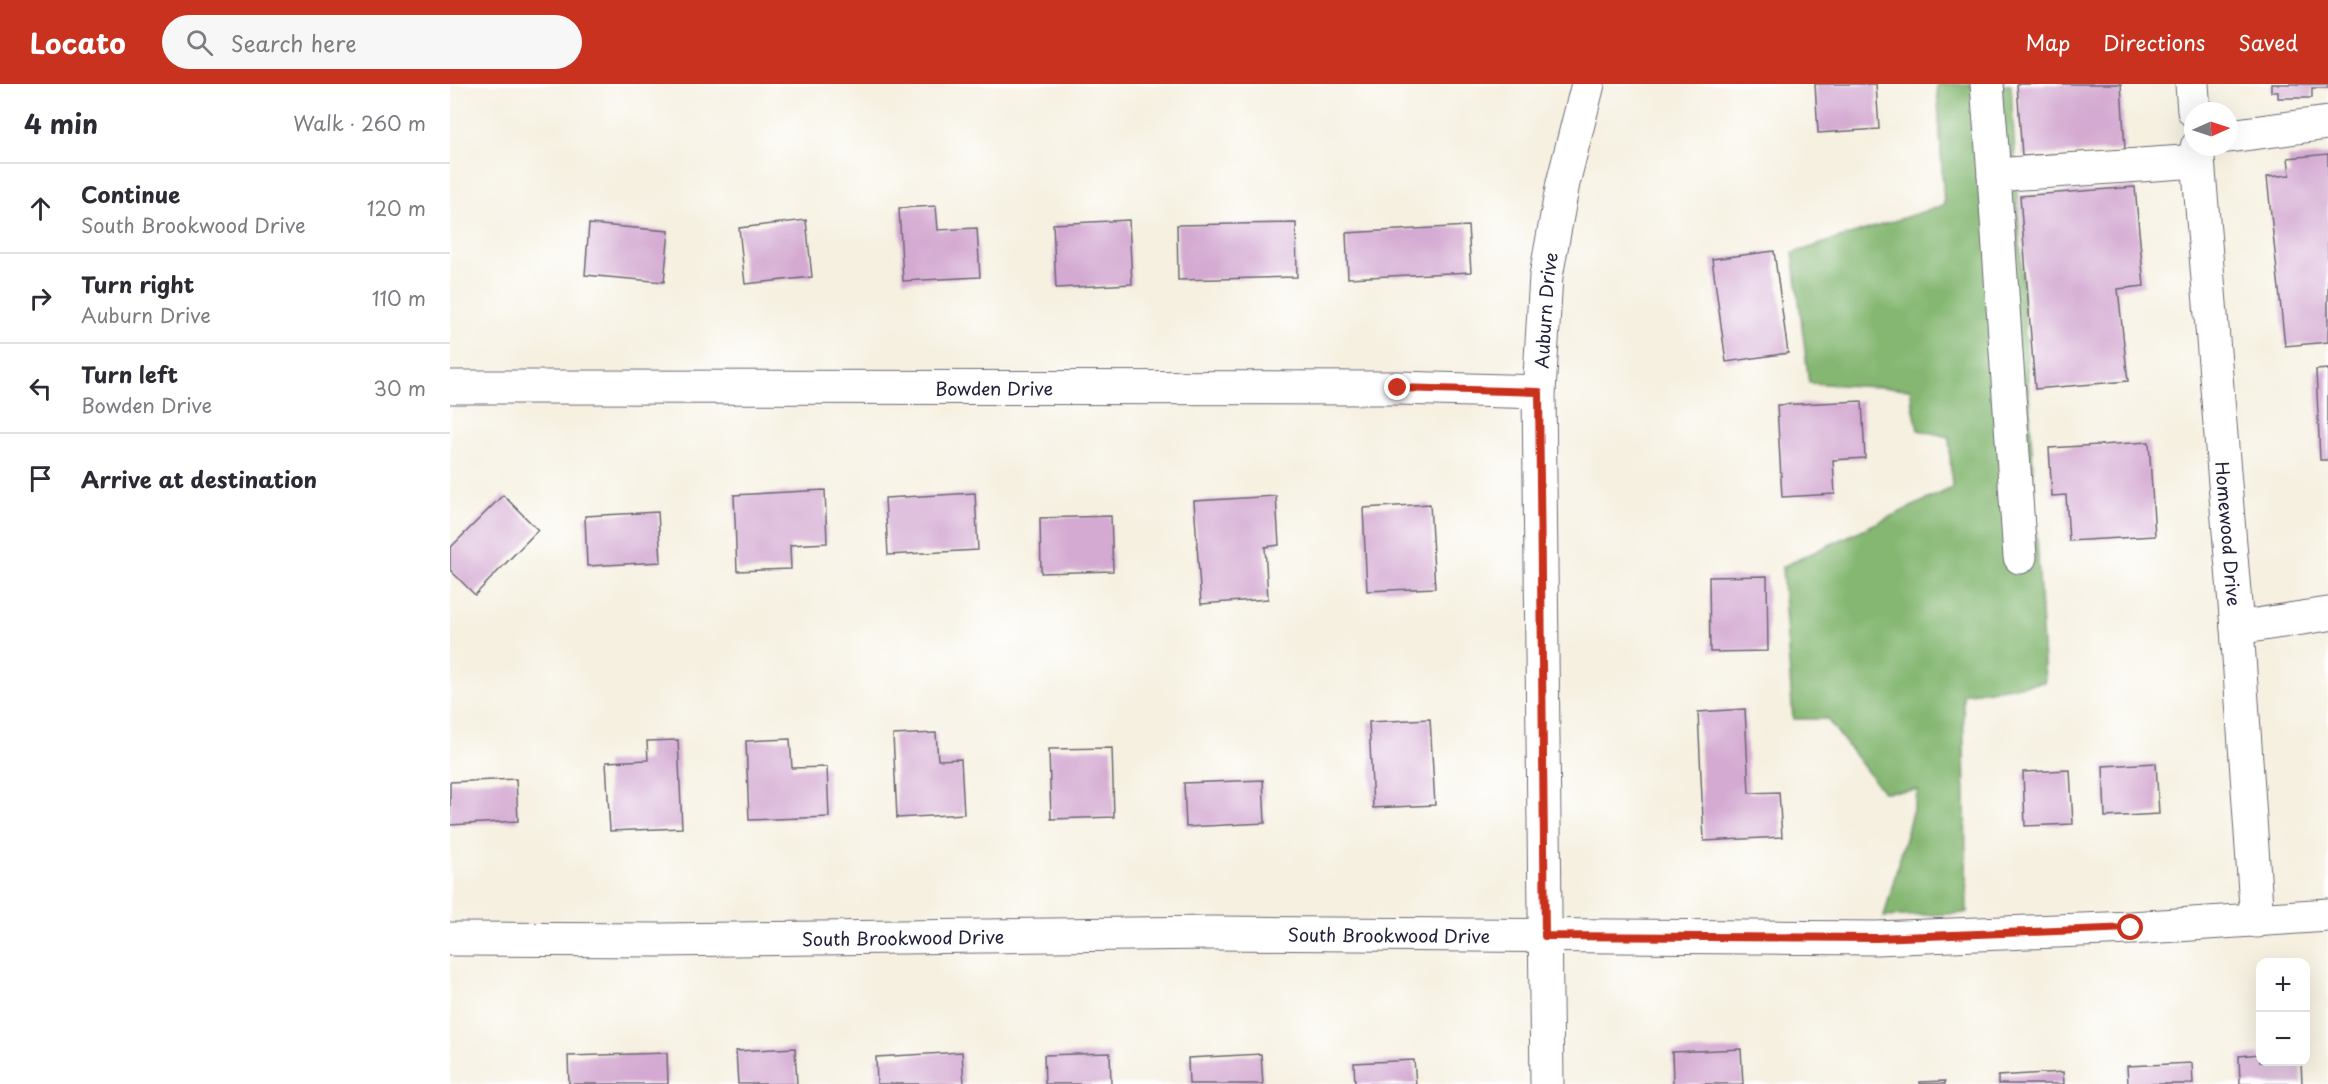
<!DOCTYPE html>
<html lang="en">
<head>
<meta charset="utf-8">
<style>
	:root { --surface:#fff; --page:#f7f7f7; --text:#2b2b33; --muted:#7c7c81; --line:#e1e1e2; --accent:#c8321e }
	body { margin:0; font-family:"Playpen Sans",sans-serif; background:var(--page); color:var(--text) }
	.controls { position:absolute; right:18px; bottom:18px; display:grid; overflow:hidden; border-radius:12px; box-shadow:0 6px 24px #0002 }
	.controls button { width:54px; height:54px; display:grid; place-items:center; padding:0; border:0; border-bottom:2px solid var(--line); background:var(--surface); color:var(--text); font:30px sans-serif }
	.compass { position:absolute; left:1734px; top:18px; width:54px; height:54px; border-radius:50%; background:var(--surface); box-shadow:0 6px 24px #0002; rotate:87deg }
	.stop { position:absolute; width:18px; height:18px; margin:-14px; border:4px solid #c8321e; border-radius:50%; background:#fff }
	.stop.end { background:#c8321e; border-color:#fff; box-shadow:0 2px 6px #0008 }
	.list { margin:0; padding:0; list-style:none }
	h2 { display:flex; justify-content:space-between; align-items:center; height:78px; margin:0; padding:0 24px; font-size:26px }
	h2 small { font-size:20px; font-weight:400; color:var(--muted) }
	.list li { display:grid; grid-template-columns:39px 1fr auto; gap:18px; align-items:center; box-sizing:border-box; height:90px; padding:0 24px; border-top:2px solid var(--line) }
	.list b { display:block; font-size:22px; white-space:nowrap }
	.list p { margin:0; font-size:20px; white-space:nowrap; color:var(--muted) }
	.list em { font-size:20px; font-style:normal; color:var(--muted) }
	.icon { flex:none; width:33px; height:33px; fill:none; stroke:currentColor; stroke-width:2; stroke-linecap:round; stroke-linejoin:round }
	.map { position:relative; flex:none; width:1878px; height:1000px; overflow:hidden }
	header { display:flex; align-items:center; gap:36px; box-sizing:border-box; height:84px; padding:0 30px; background:var(--accent); color:#fff }
	header strong { font-size:28px }
	nav { display:flex; gap:33px; margin-inline-start:auto; font-size:21px }
	.search { width:420px; height:54px; background:var(--page); display:flex; align-items:center; gap:15px; box-sizing:border-box; padding:0 21px; border-radius:33px; color:var(--muted); font-size:22px }
	main { display:flex }
	aside { flex:1; background:var(--surface) }
	.map>svg:first-child { display:block }
	.forest { fill:#85b772; stroke:#546c56; stroke-width:1.5 }
	.building { fill:#d4aad2 }
	.lines { fill:none; stroke-linecap:round; stroke-linejoin:round }
	.minor-casing { stroke:#6c6a75; stroke-width:35 }
	.minor { stroke:#fff; stroke-width:33 }
	.route { stroke:#c8321e; stroke-width:8 }
	.labels { text-anchor:middle; dominant-baseline:central; stroke-width:5; stroke-linejoin:round; paint-order:stroke }
	.street-label { font-size:18px; fill:#22223b; stroke:#fff }
</style>
</head>
<body>
<header>
<strong>Locato</strong>
<div class="search"><svg class="icon" aria-label="search" viewBox="0 0 24 24"><circle cx="10" cy="10" r="6"/><path d="M15 15l6 6"/></svg>Search here</div>
<nav><a>Map</a><a>Directions</a><a>Saved</a></nav>
</header>
<main>
<aside>
<h2>4 min<small>Walk · 260 m</small></h2>
<ul class="list">
<li><svg class="icon" aria-label="ahead" viewBox="0 0 24 24"><path d="M12 20V5M6 11l6-6 6 6"/></svg><div><b>Continue</b><p>South Brookwood Drive</p></div><em>120 m</em></li>
<li><svg class="icon" aria-label="right" viewBox="0 0 24 24"><path d="M7 20v-9h11M14 6l5 5-5 5"/></svg><div><b>Turn right</b><p>Auburn Drive</p></div><em>110 m</em></li>
<li><svg class="icon" aria-label="left" viewBox="0 0 24 24"><path d="M17 20v-9H6M10 6l-5 5 5 5"/></svg><div><b>Turn left</b><p>Bowden Drive</p></div><em>30 m</em></li>
<li><svg class="icon" aria-label="arrive" viewBox="0 0 24 24"><path d="M6 21V4h12l-3 4 3 4H6"/></svg><div><b>Arrive at destination</b></div></li>
</ul>
</aside>
<div class="map">
<svg width="1878" height="1000" viewBox="0 0 1878 1000">
	<rect width="100%" height="100%" fill="#fff"/>
	<filter id="ink" filterUnits="userSpaceOnUse"><feTurbulence type="fractalNoise" baseFrequency=".0167" numOctaves="2"/><feDisplacementMap in="SourceGraphic" scale="12" xChannelSelector="R" yChannelSelector="G"/><feConvolveMatrix kernelMatrix="1 2 1 2 8 2 1 2 1" color-interpolation-filters="sRGB"/></filter>
	<filter id="wash" filterUnits="userSpaceOnUse"><feTurbulence type="fractalNoise" baseFrequency=".008" numOctaves="4" result="noise"/><feDisplacementMap in="SourceGraphic" scale="24" xChannelSelector="R" yChannelSelector="G"/><feGaussianBlur stdDeviation="1.35" result="paint"/><feColorMatrix in="noise" values="0 0 0 0 0 0 0 0 0 0 0 0 0 0 0 0 0 1.4 0 .05"/><feComposite in="paint" operator="in"/></filter>
	<g filter="url(#wash)">
		<rect width="100%" height="100%" fill="#f5f0e0"/>
		<!-- forest -->
		<path class="forest" d="M1487 0H1561L1595 598 1513 610 1517 829 1434 833 1468 706 1433 708 1377 635H1343L1332 483 1502 404 1499 353 1468 346 1460 305 1359 299 1343 169 1494 121Z"/>
		<g id="blocks">
			<!-- building -->
			<path class="building" d="M1365 0H1426L1429 45 1368 49Z
				M1567 0H1671L1675 66 1572 72Z
				M1821 0H1878V4H1862V14H1828V8H1821Z
				M1878 70V258L1835 262 1817 93 1840 91 1838 74Z
				M1685 103 1694 202 1668 205 1678 297 1585 305 1570 112Z
				M486 122 488 146 527 144 530 193 453 197 449 124Z
				M356 136 362 193 295 200 289 144Z
				M679 136 682 200 606 204 603 140Z
				M846 139 847 193 728 196 727 141Z
				M139 140 219 147 214 198 135 191Z
				M1018 142 1021 188 898 194 896 149Z
				M1324 167 1338 269 1276 278 1262 175Z
				M1878 285V376H1870L1866 286Z
				M1412 317 1415 374 1383 376 1385 410 1332 413 1327 321Z
				M1699 358 1705 452 1619 457 1616 411 1602 412 1599 364Z
				M375 406 377 459 340 461 341 485 287 487 284 411Z
				M525 409 528 466 438 471 435 414Z
				M53 411 88 446 25 511 0 486V464Z
				M826 412 829 461 815 463 818 515 751 520 744 417Z
				M980 420 985 504 917 507 913 424Z
				M208 428 211 478 137 482 135 432Z
				M661 432 663 487 591 489 590 434Z
				M1317 492 1318 567 1260 568 1259 493Z
				M1295 625 1299 709 1329 708 1332 753 1254 757 1248 628Z
				M980 635 985 721 923 724 919 638Z
				M486 649 488 676 511 675 514 730 447 734 443 651Z
				M340 655 342 684 377 683 379 733 299 736 296 657Z
				M228 656 232 744 160 747 156 678 198 676 197 657Z
				M662 664 664 733 601 735 599 665Z
				M1706 679 1709 730 1655 733 1653 682Z
				M1620 686 1623 740 1575 742 1573 688Z
				M66 695 68 737 0 741V698Z
				M813 696 815 739 736 743 734 699Z
				M345 964 347 1000H288L286 967Z
				M1291 965 1293 1000H1223L1222 968Z
				M512 968 514 1000H427L426 973Z
				M217 969 218 1000H119L118 972Z
				M660 969 661 1000H595L594 971Z
				M811 970 813 1000H739L738 974Z
				M1810 970V978H1851L1852 1000H1790L1789 972Z
				M964 976 966 1000H905L904 979Z
				M1742 979 1743 1000H1678L1677 982Z
				M1613 988 1614 1000H1548V992Z
				M1495 997V1000H1470V998Z"/>
		</g>
	</g>
	<g filter="url(#ink)">
		<use href="#blocks" fill-opacity="0" stroke="#6c6a75" stroke-width="1.5"/>
		<g class="lines">
			<!-- minor casing -->
			<g class="minor-casing">
				<g id="minor">
					<path d="M1537 0 1544 91"/>
					<path d="M1742 0 1744 27"/>
					<path d="M1779 52 1878 39"/>
					<path id="s1" d="M1747 63 1787 544 1807 837"/>
					<path id="s2" d="M0 303 948 304 1089 308"/>
					<path d="M1570 473 1544 91 1748 77"/>
					<path d="M1787 544 1878 530"/>
					<path id="s3" d="M0 855 212 856 763 849 1426 854 1681 844 1878 831"/>
					<path id="s4" d="M1097 1000 1089 308 1096 192 1113 99 1138 0"/>
				</g>
			</g>
			<!-- minor -->
			<use href="#minor" class="minor"/>
		</g>
	</g>
	<g class="lines" filter="url(#ink)">
		<!-- route -->
		<path class="route" d="M948 304 1089 308 1095 852 1426 854 1681 844"/>
	</g>
	<g class="labels">
		<!-- street labels -->
		<g class="street-label">
			<text stroke="none"><textPath href="#s4" startOffset="774">Auburn Drive</textPath></text>
			<text stroke="none"><textPath href="#s2" startOffset="544">Bowden Drive</textPath></text>
			<text stroke="none"><textPath href="#s1" startOffset="388">Homewood Drive</textPath></text>
			<text stroke="none"><textPath href="#s3" startOffset="939">South Brookwood Drive</textPath></text>
			<text stroke="none"><textPath href="#s3" startOffset="453">South Brookwood Drive</textPath></text>
		</g>
	</g>
</svg>
<div class="controls">
<button>+</button>
<button>−</button>
</div>
<svg class="compass" viewBox="-18 -18 36 36"><path d="M0-13l5 13h-10z" fill="#e53935"/><path d="M0 13l5-13h-10z" fill="#7c7c81"/></svg>
<div class="stop" style="left:1681px;top:844px"></div>
<div class="stop end" style="left:948px;top:304px"></div>
</div>
</main>
</body>
</html>
